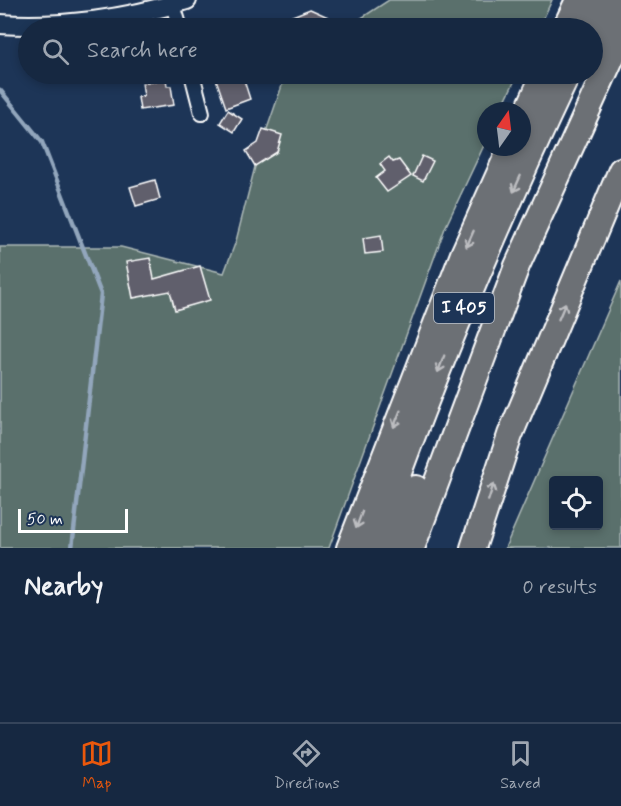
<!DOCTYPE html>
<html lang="en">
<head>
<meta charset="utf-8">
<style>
	:root { --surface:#162841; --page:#23344c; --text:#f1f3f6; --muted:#9ea6b1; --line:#35445a; --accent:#ea580c }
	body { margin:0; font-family:Mynerve,sans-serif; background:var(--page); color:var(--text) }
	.controls { position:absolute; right:18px; bottom:18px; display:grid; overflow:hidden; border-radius:6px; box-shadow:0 3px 9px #0003 }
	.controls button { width:54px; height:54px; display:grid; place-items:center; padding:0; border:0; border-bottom:2px solid var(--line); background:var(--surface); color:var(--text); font:30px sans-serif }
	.compass { position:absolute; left:477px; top:102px; width:54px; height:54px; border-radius:50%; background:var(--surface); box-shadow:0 3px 9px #0003; rotate:14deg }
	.scale { position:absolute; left:18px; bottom:15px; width:110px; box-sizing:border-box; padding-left:6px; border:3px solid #fff; border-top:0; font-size:16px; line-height:21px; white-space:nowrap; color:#fff; -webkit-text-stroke:4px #1d3557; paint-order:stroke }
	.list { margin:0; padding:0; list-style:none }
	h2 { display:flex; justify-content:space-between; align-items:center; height:78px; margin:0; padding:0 24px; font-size:26px }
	h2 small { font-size:20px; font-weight:400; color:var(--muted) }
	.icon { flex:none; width:33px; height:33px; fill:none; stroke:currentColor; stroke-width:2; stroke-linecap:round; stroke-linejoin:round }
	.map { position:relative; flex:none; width:621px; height:548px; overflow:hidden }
	.search { position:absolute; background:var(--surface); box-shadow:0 3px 9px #0003; left:18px; right:18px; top:18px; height:66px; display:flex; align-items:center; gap:15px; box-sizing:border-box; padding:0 21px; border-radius:33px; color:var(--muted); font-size:22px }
	.sheet { height:174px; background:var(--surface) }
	nav { display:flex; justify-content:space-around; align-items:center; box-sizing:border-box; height:84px; border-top:2px solid var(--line); background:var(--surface); font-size:16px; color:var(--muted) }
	nav a { display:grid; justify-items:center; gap:3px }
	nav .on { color:var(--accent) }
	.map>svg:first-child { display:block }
	.green { fill:#5a706c; stroke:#acb8b6; stroke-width:1.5; fill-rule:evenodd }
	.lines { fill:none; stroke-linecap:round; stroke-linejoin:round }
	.stream { stroke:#92a6bc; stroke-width:4.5 }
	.building { fill:#615e6c; stroke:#fff; stroke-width:1.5 }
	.minor-casing { stroke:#fff; stroke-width:18 }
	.secondary-casing { stroke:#fff; stroke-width:22 }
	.motorway-casing { stroke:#fff; stroke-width:28 }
	.minor { stroke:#1d3557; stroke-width:14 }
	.secondary { stroke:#1d3557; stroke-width:18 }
	.motorway { stroke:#6c6f75; stroke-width:24 }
	.oneway { stroke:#bdbec1 }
	.labels { text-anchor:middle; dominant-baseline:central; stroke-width:4.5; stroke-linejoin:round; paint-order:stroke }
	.shield { fill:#1d3557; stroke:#bbc2cd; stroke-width:1.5 }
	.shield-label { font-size:18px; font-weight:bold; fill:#fff }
</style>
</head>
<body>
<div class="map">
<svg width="621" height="548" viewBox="0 0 621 548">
	<rect width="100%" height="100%" fill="#1d3557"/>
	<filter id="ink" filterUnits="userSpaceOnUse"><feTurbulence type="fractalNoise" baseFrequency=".0167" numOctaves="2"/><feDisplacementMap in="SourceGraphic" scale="12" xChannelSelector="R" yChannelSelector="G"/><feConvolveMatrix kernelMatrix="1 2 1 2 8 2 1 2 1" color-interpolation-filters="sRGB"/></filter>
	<g filter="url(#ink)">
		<!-- green -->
		<path class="green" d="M389 0H552L539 28H346Z
			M286 74H518L500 111H486V141L445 228 329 548H0V247H121L224 273 236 241 258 155Z
			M621 281V548H505ZM554 481H598V526H554Z"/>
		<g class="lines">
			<!-- stream -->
			<path class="stream" d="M0 90 42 142 101 294 72 548"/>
		</g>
		<!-- building -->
		<path class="building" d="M310 9 335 20 331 28H296L290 17Z
			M232 74H242L250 99 226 108 216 79Z
			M166 79 167 86H171L174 105 140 110 138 97 144 96 142 83Z
			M228 110 242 119 234 132 220 123Z
			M263 129 282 135 277 152 255 166 246 151 258 143Z
			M422 156 433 161 423 181 413 176Z
			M389 157 393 162 399 160 411 176 387 192 376 178 385 171 380 164Z
			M155 180 160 199 136 206 130 187Z
			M381 235 383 252 365 254 363 238Z
			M150 258 154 279 200 266 210 300 175 310 170 291 133 298 126 262Z"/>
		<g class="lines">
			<!-- minor casing -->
			<g class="minor-casing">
				<path id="minor" d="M173 5 180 28
					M192 74 202 113"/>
			</g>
			<!-- secondary casing -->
			<g class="secondary-casing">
				<path id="secondary" d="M0 24C61 28 129 19 187 0"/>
			</g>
			<!-- motorway casing -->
			<g class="motorway-casing">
				<path id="motorway" d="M565 28 578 0
					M589 28 602 0
					M599 51 621 3
					M522 123 544 74
					M349 548 463 254 511 147
					M372 548C428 386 495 228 568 74
					M394 548 416 488
					M412 548 517 266 621 37
					M473 548 510 435 621 170"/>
			</g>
			<!-- minor -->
			<use href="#minor" class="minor"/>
			<!-- secondary -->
			<use href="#secondary" class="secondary"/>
			<!-- motorway -->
			<use href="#motorway" class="motorway"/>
		</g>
		<!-- one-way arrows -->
		<defs><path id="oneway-shaft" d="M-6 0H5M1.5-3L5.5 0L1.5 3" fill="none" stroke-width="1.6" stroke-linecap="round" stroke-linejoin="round" transform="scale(1.5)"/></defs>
		<g class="oneway">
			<use href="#oneway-shaft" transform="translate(517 184) rotate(114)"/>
			<use href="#oneway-shaft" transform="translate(470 239) rotate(114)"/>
			<use href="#oneway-shaft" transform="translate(562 311) rotate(-67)"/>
			<use href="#oneway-shaft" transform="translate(441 364) rotate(111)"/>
			<use href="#oneway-shaft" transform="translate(397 419) rotate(112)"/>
			<use href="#oneway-shaft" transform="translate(491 492) rotate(-72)"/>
			<use href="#oneway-shaft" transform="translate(359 520) rotate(110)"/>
		</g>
	</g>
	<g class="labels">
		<!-- shield labels -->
		<rect class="shield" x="434" y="293" width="60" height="30" rx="4.5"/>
		<g class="shield-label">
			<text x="464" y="308">I 405</text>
		</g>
	</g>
</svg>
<div class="controls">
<button><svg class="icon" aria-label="locate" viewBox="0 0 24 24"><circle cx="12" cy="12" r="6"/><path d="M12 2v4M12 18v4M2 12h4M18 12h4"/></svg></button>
</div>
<svg class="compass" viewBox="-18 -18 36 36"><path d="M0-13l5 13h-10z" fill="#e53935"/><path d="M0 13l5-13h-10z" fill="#9ea6b1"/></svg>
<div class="scale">50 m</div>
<div class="search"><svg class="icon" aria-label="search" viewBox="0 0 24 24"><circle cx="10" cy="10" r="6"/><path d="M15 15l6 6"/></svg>Search here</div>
</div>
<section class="sheet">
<h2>Nearby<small>0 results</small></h2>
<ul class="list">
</ul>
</section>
<nav>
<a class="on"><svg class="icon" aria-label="map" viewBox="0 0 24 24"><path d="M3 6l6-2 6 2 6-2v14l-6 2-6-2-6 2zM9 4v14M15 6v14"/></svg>Map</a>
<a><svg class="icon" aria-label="directions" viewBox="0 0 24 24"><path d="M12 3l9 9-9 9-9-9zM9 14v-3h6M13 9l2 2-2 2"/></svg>Directions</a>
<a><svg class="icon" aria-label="saved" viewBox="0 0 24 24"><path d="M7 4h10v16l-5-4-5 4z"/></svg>Saved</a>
</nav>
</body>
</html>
